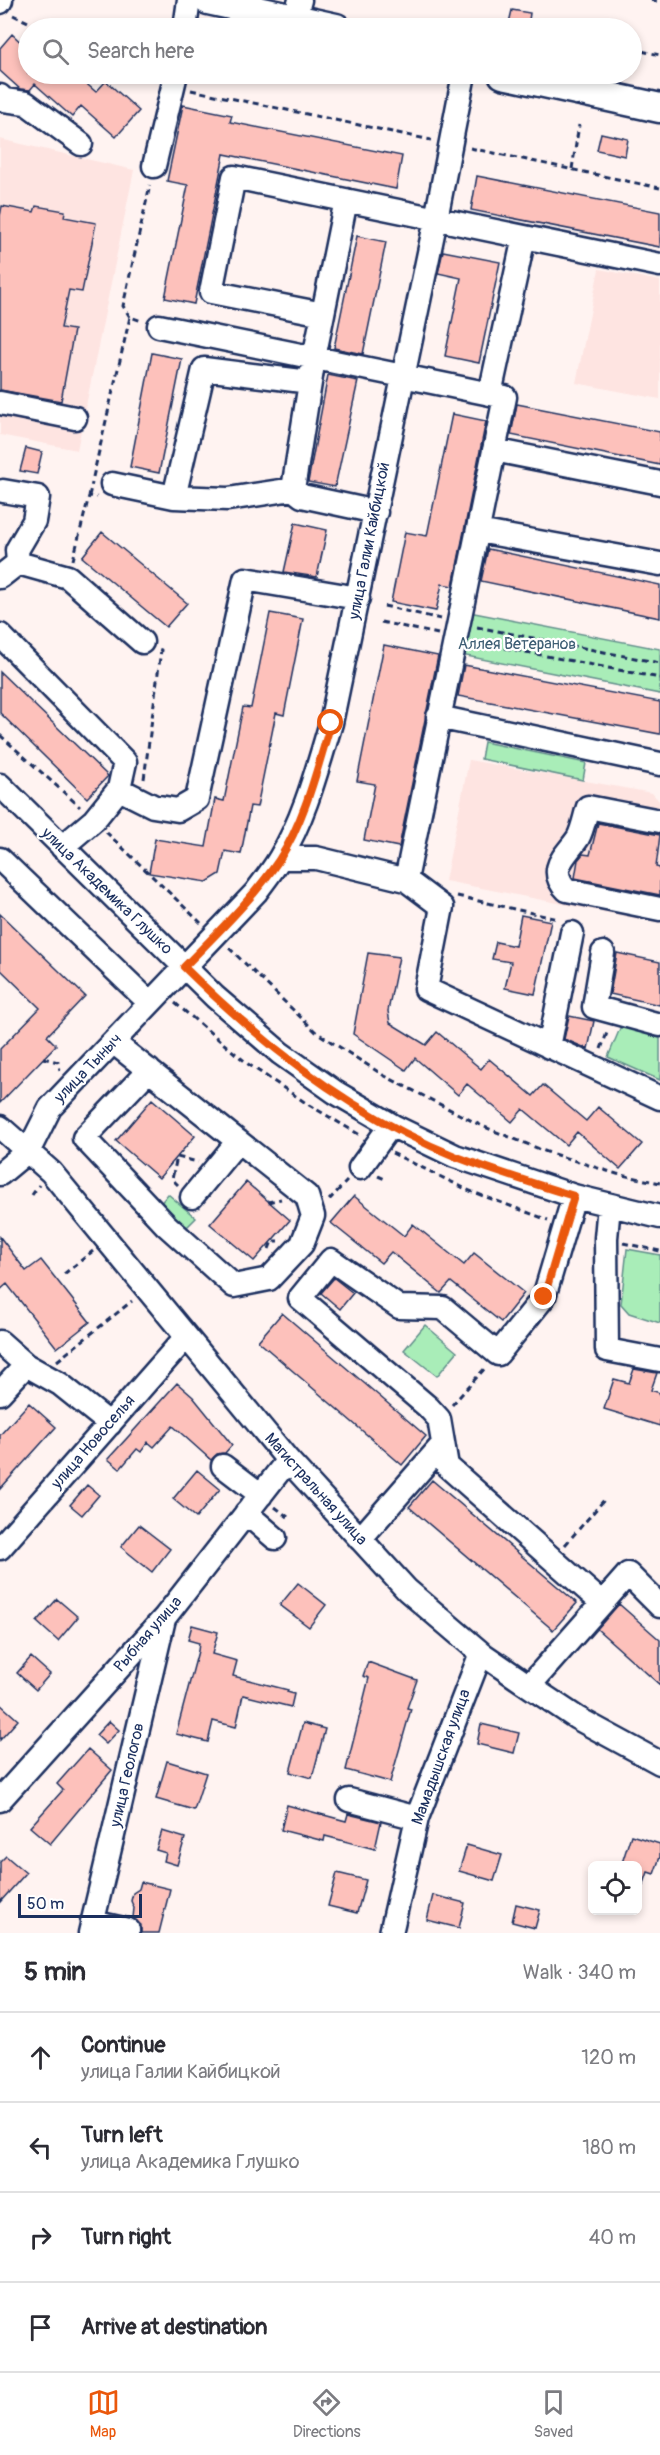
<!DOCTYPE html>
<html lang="en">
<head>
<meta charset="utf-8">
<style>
	:root { --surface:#fff; --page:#f2f2f3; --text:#2b2b33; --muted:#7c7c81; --line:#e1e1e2; --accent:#ea580c }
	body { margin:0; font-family:Pangolin,sans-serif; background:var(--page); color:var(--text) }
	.controls { position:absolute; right:18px; bottom:18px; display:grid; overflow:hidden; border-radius:9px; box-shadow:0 3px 9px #0003 }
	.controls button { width:54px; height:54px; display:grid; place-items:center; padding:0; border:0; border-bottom:2px solid var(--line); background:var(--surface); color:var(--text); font:30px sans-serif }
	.scale { position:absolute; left:18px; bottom:15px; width:124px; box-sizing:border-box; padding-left:6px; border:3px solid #1b2f5e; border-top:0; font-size:16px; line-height:21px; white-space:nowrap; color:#1b2f5e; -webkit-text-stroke:4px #fff; paint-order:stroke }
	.stop { position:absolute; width:18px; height:18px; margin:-14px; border:4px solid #ea580c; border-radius:50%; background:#fff }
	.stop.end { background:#ea580c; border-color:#fff; box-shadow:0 2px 6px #0008 }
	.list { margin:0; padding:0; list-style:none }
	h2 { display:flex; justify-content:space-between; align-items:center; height:78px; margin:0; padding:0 24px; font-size:26px }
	h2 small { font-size:20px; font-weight:400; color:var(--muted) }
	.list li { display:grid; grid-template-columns:39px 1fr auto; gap:18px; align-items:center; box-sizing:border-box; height:90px; padding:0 24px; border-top:2px solid var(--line) }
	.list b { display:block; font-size:22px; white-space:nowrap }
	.list p { margin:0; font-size:20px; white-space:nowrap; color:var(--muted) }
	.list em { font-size:20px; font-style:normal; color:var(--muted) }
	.icon { flex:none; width:33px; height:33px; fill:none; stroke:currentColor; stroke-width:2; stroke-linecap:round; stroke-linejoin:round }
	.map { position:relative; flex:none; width:660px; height:1933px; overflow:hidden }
	.search { position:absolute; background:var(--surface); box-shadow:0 3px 9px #0003; left:18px; right:18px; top:18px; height:66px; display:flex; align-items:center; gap:15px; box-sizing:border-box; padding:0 21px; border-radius:33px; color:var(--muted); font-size:22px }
	.sheet { height:438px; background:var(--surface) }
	nav { display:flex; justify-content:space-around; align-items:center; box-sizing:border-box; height:84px; border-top:2px solid var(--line); background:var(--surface); font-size:16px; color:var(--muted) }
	nav a { display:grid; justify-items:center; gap:3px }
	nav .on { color:var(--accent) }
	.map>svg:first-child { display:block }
	.built { fill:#fee4e1 }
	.green { fill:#a9edb8; stroke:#628e8b; stroke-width:1.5 }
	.building { fill:#fdc1bb; stroke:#1b2f5e; stroke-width:1.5 }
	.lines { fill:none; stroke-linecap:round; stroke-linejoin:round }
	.minor-casing { stroke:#1b2f5e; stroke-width:27 }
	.major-casing { stroke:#1b2f5e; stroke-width:33 }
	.path { stroke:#1b2f5e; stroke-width:3; stroke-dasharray:6 4.5; stroke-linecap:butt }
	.minor { stroke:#fff; stroke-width:22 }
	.major { stroke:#fff; stroke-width:28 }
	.route { stroke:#ea580c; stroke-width:8 }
	.labels { text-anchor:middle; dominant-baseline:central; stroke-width:4.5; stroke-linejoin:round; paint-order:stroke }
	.street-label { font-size:16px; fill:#1b2f5e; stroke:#fff }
	.park-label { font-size:16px; fill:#3e5e74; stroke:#fff }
</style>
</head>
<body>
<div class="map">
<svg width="660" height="1933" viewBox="0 0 660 1933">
	<rect width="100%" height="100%" fill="#fff3f1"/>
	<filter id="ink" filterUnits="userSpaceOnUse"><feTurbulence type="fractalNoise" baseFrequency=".0167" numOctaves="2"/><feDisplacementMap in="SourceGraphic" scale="12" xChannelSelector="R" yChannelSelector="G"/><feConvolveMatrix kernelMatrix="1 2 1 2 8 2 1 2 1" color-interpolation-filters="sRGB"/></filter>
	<g filter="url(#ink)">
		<!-- built -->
		<path class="built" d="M0 139 134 170 77 450 0 435Z
			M599 269 660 281V399L576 383Z
			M469 760 652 793 660 802V923L445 881Z"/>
		<!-- green -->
		<path class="green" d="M464 611 660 649V694L456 654Z
			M484 742 586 763 583 780 481 759Z
			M621 1026 660 1034V1080L608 1057Z
			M168 1194 196 1218 187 1227 160 1204Z
			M627 1249 660 1255V1323L629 1313 621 1304Z
			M425 1325 457 1352 437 1376 404 1350Z"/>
		<!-- building -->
		<path class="building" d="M512 10 530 13 528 27 509 23Z
			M12 34 28 49V74H75L96 92 106 81 139 111 116 137 81 106 72 117 35 84 30 90 20 89 0 71V48Z
			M183 105 232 115 230 122 402 156 396 189 224 154 194 304 165 298 188 185 167 181Z
			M601 133 628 139 625 156 597 150Z
			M477 176 660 212V247L471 210Z
			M2 206 34 212 36 206 65 211 64 217 96 223 82 292 69 290 61 328 74 330 61 401 0 390V216Z
			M357 236 386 242 363 354 334 348Z
			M443 251 500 262 479 363 445 356 461 278 438 273Z
			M152 353 182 359 159 473 130 467Z
			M328 375 358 381 335 487 308 482Z
			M517 404 660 432V465L511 435Z
			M452 414 486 421 453 586 442 584 436 611 391 602 405 532 427 536Z
			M26 448 42 452 37 474 20 471Z
			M295 523 327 530 317 577 284 572Z
			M102 532 187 603 166 627 82 557Z
			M488 549 660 585V618L481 581Z
			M270 613 303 619 284 715 276 713 257 807 250 806 241 854 225 851 220 874 207 882 149 873 155 839 206 847 215 799 224 801 243 707 251 708Z
			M384 645 438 656 399 847 364 840 375 784 357 781Z
			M464 665 660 702V734L458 696Z
			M0 672 108 776 87 798 0 713Z
			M598 823 660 835 656 867 660 868V895L575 878 578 860 583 854 590 855Z
			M0 914 85 996 47 1036 56 1045 0 1103V1049L40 1008 0 969Z
			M521 915 551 921 535 994 505 988 511 962 492 959 496 942 515 946Z
			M368 953 399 957 388 1011 390 1023 426 1045 437 1032 481 1069 489 1059 533 1096 543 1085 586 1121 598 1107 642 1144 620 1169 577 1132 566 1145 523 1109 512 1122 467 1084 458 1095 415 1058 406 1070 353 1034Z
			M617 953 660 962V1005L610 994Z
			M569 1016 594 1021 588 1049 564 1039Z
			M152 1099 195 1136 159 1178 116 1141Z
			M246 1182 290 1220 254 1261 210 1224Z
			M354 1196 404 1236 413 1224 464 1265 474 1253 524 1293 501 1322 451 1282 441 1293 391 1252 381 1263 331 1223Z
			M0 1237 26 1271 41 1260 90 1322 57 1348 7 1284 0 1290Z
			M334 1278 353 1293 340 1309 321 1293Z
			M282 1313 426 1436 402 1465 258 1341Z
			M634 1369 657 1373 651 1390 660 1393V1426L604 1409 614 1379 629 1383Z
			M177 1383 193 1397 232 1445 225 1453 217 1454 211 1460 173 1426 154 1447 148 1442 141 1452 137 1449 120 1469 108 1459Z
			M29 1403 56 1427 0 1489V1435Z
			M197 1470 220 1489 196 1518 173 1499Z
			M432 1480 577 1603 553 1630 409 1507Z
			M87 1485 99 1495 82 1515 70 1505Z
			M139 1525 170 1549 152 1572 121 1547Z
			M298 1583 326 1605 309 1627 280 1605Z
			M57 1599 78 1617 58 1641 37 1622Z
			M619 1604 660 1640V1685L597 1629Z
			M192 1625 218 1632 212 1654 237 1661 233 1676 288 1690 287 1692 294 1694 291 1707 243 1695 236 1727 213 1721 208 1742 176 1734 198 1651 199 1643 188 1640Z
			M31 1657 50 1674 36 1690 17 1673Z
			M368 1662 417 1680 407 1708 411 1709 390 1782 346 1770 369 1678 363 1676Z
			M0 1704 18 1720 0 1740Z
			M109 1721 119 1730 106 1744 96 1735Z
			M303 1723 325 1729 312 1778 290 1772Z
			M481 1724 519 1733 514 1753 477 1744Z
			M88 1749 112 1770 50 1844 30 1827 63 1790 57 1784Z
			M167 1761 206 1773 194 1810 156 1799Z
			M287 1805 346 1821 348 1814 381 1822 375 1849 325 1836 324 1841 281 1830Z
			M162 1831 185 1838 177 1865 164 1861 166 1853 156 1850Z
			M631 1835 660 1844V1857L654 1874 648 1872 640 1895H638V1866H621Z
			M467 1845 502 1855 494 1881 459 1871Z
			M6 1856 26 1873 0 1902V1862Z
			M337 1873 366 1880 357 1913 328 1906Z
			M141 1882 170 1889 159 1933H141V1925L133 1918 134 1908 131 1901 133 1893 139 1889Z
			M433 1895 465 1903 459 1928 427 1920Z
			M516 1904 540 1910 535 1928 512 1922Z"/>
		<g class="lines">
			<!-- minor casing -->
			<g class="minor-casing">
				<path id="minor" d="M0 2 1 0
					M295 18 300 0
					M185 28 189 0
					M0 96 4 100 26 103 81 144
					M154 166 176 74
					M346 200 314 358 293 489 302 496 376 512
					M323 314 211 292 234 177 660 265
					M159 326 505 397 406 880 316 858H280
					M490 394 524 237
					M0 403 75 418
					M494 450 660 483
					M112 484 174 497
					M293 489 228 499 174 497 204 369 310 382
					M3 491 38 497 34 521 17 550 18 563
					M478 531 660 564
					M0 577 18 563 68 577 142 642
					M0 635 125 762 119 789
					M438 717 660 764
					M0 785 215 997 280 1053 335 1092 395 1127 455 1156 574 1196 660 1217
					M660 821 588 807C585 816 583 829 578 838 566 856 546 869 567 890L660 909
					M62 847 94 820 119 789 153 806 178 810 197 799 245 579 358 598
					M0 859 150 1003
					M406 880 442 907 426 989 660 1098
					M603 953 594 1007 660 1025
					M113 1042 307 1196 313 1216 302 1244 269 1279 234 1286 166 1225 84 1138 149 1070
					M549 1047 572 933
					M0 1127 51 1172 288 1460 407 1590 481 1653 529 1686 577 1718 660 1763
					M360 1168 391 1125
					M0 1174 29 1150 50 1108 256 892C264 881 273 870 280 858 305 817 317 769 331 723L436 219 464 74
					M574 1196 544 1297 498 1354 443 1308 399 1307 331 1260 300 1298 428 1407 439 1419 447 1466 602 1603
					M192 1197 238 1141
					M609 1205 606 1238 607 1350 660 1360
					M0 1342 26 1365 60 1384 110 1424
					M0 1393 26 1365
					M223 1466 261 1495
					M246 1513 275 1538
					M360 1539 443 1444
					M0 1548 186 1337
					M529 1686 628 1574 660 1606
					M0 1800 165 1617 288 1460
					M349 1800 417 1818
					M92 1922 128 1930
					M90 1933 164 1619
					M391 1933 417 1818 481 1653"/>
			</g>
			<!-- major casing -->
			<g class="major-casing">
				<path id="major" d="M208 0 336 28
					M503 74 660 108"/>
			</g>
			<!-- path -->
			<path class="path" d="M651 0 660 2
				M13 15 41 28
				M500 24 523 28
				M632 49 660 55
				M141 74 156 79
				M191 90 431 140
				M470 148 660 188
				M572 169 579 125
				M130 317 123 306 150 185
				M93 477 130 317 142 321
				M89 496 92 483
				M73 560 89 496 97 497
				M384 606 441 619
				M381 622 438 634
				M477 627 660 663
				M474 642 660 678
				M0 735 80 807
				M144 779 161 650 158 649
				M106 832 201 923
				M457 896 558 919
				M229 948 316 1032 383 1075 482 1126 547 1152 617 1174 660 1183
				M175 1003 248 1064 309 1105 360 1135
				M601 1049 608 1030
				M43 1058 58 1062 60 1070
				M392 1153 470 1191 548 1220
				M378 1176 385 1179
				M178 1185 172 1179 177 1157 198 1162
				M32 1195 39 1185
				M329 1200 347 1181
				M268 1202 281 1199
				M623 1243 660 1251
				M269 1249 272 1241H278
				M64 1274 93 1251
				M57 1361 132 1301
				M452 1405 486 1367
				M275 1507 288 1517
				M565 1545 605 1499"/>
			<!-- minor -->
			<use href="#minor" class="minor"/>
			<!-- major -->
			<use href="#major" class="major"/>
		</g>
	</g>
	<g class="lines" filter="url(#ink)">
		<!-- route -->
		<path class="route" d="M331 723C317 769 305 820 279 860 252 900 217 933 184 967 263 1045 354 1116 457 1157 496 1172 535 1184 574 1196L544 1297"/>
	</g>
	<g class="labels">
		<!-- street labels -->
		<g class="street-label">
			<text transform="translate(369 541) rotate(-79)">улица Галии Кайбицкой</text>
			<text transform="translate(107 891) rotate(44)">улица Академика Глушко</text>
			<text transform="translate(88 1068) rotate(-46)">улица Тыныч</text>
			<text transform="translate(93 1442) rotate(-49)">улица Новоселья</text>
			<text transform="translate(316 1489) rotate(48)">Магистральная улица</text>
			<text transform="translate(148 1634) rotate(-49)">Рыбная улица</text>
			<text transform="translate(441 1757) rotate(-70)">Мамадышская улица</text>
			<text transform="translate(127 1775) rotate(-77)">улица Геологов</text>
		</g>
		<!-- park labels -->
		<g class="park-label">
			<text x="517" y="644">Аллея Ветеранов</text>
		</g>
	</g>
</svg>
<div class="controls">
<button><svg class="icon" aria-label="locate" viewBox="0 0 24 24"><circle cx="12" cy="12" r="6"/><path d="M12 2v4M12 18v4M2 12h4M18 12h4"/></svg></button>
</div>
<div class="scale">50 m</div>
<div class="stop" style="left:331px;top:723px"></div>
<div class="stop end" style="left:544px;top:1297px"></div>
<div class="search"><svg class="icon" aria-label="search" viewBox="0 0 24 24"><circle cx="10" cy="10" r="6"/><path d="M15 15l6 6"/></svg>Search here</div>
</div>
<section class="sheet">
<h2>5 min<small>Walk · 340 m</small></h2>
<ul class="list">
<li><svg class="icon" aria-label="ahead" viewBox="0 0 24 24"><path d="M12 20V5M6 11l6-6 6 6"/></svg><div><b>Continue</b><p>улица Галии Кайбицкой</p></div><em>120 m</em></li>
<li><svg class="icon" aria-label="left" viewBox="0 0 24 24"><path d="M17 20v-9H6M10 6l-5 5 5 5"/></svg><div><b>Turn left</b><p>улица Академика Глушко</p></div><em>180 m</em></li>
<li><svg class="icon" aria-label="right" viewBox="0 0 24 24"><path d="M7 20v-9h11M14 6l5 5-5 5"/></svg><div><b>Turn right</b></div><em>40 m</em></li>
<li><svg class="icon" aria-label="arrive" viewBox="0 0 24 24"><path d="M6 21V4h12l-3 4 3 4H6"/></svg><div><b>Arrive at destination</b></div></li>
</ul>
</section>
<nav>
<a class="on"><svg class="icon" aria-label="map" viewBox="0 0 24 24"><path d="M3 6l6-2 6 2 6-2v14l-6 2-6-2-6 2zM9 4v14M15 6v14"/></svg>Map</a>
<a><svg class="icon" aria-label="directions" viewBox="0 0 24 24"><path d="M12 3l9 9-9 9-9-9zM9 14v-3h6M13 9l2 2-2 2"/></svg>Directions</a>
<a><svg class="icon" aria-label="saved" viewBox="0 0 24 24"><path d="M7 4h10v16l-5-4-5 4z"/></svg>Saved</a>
</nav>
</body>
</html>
